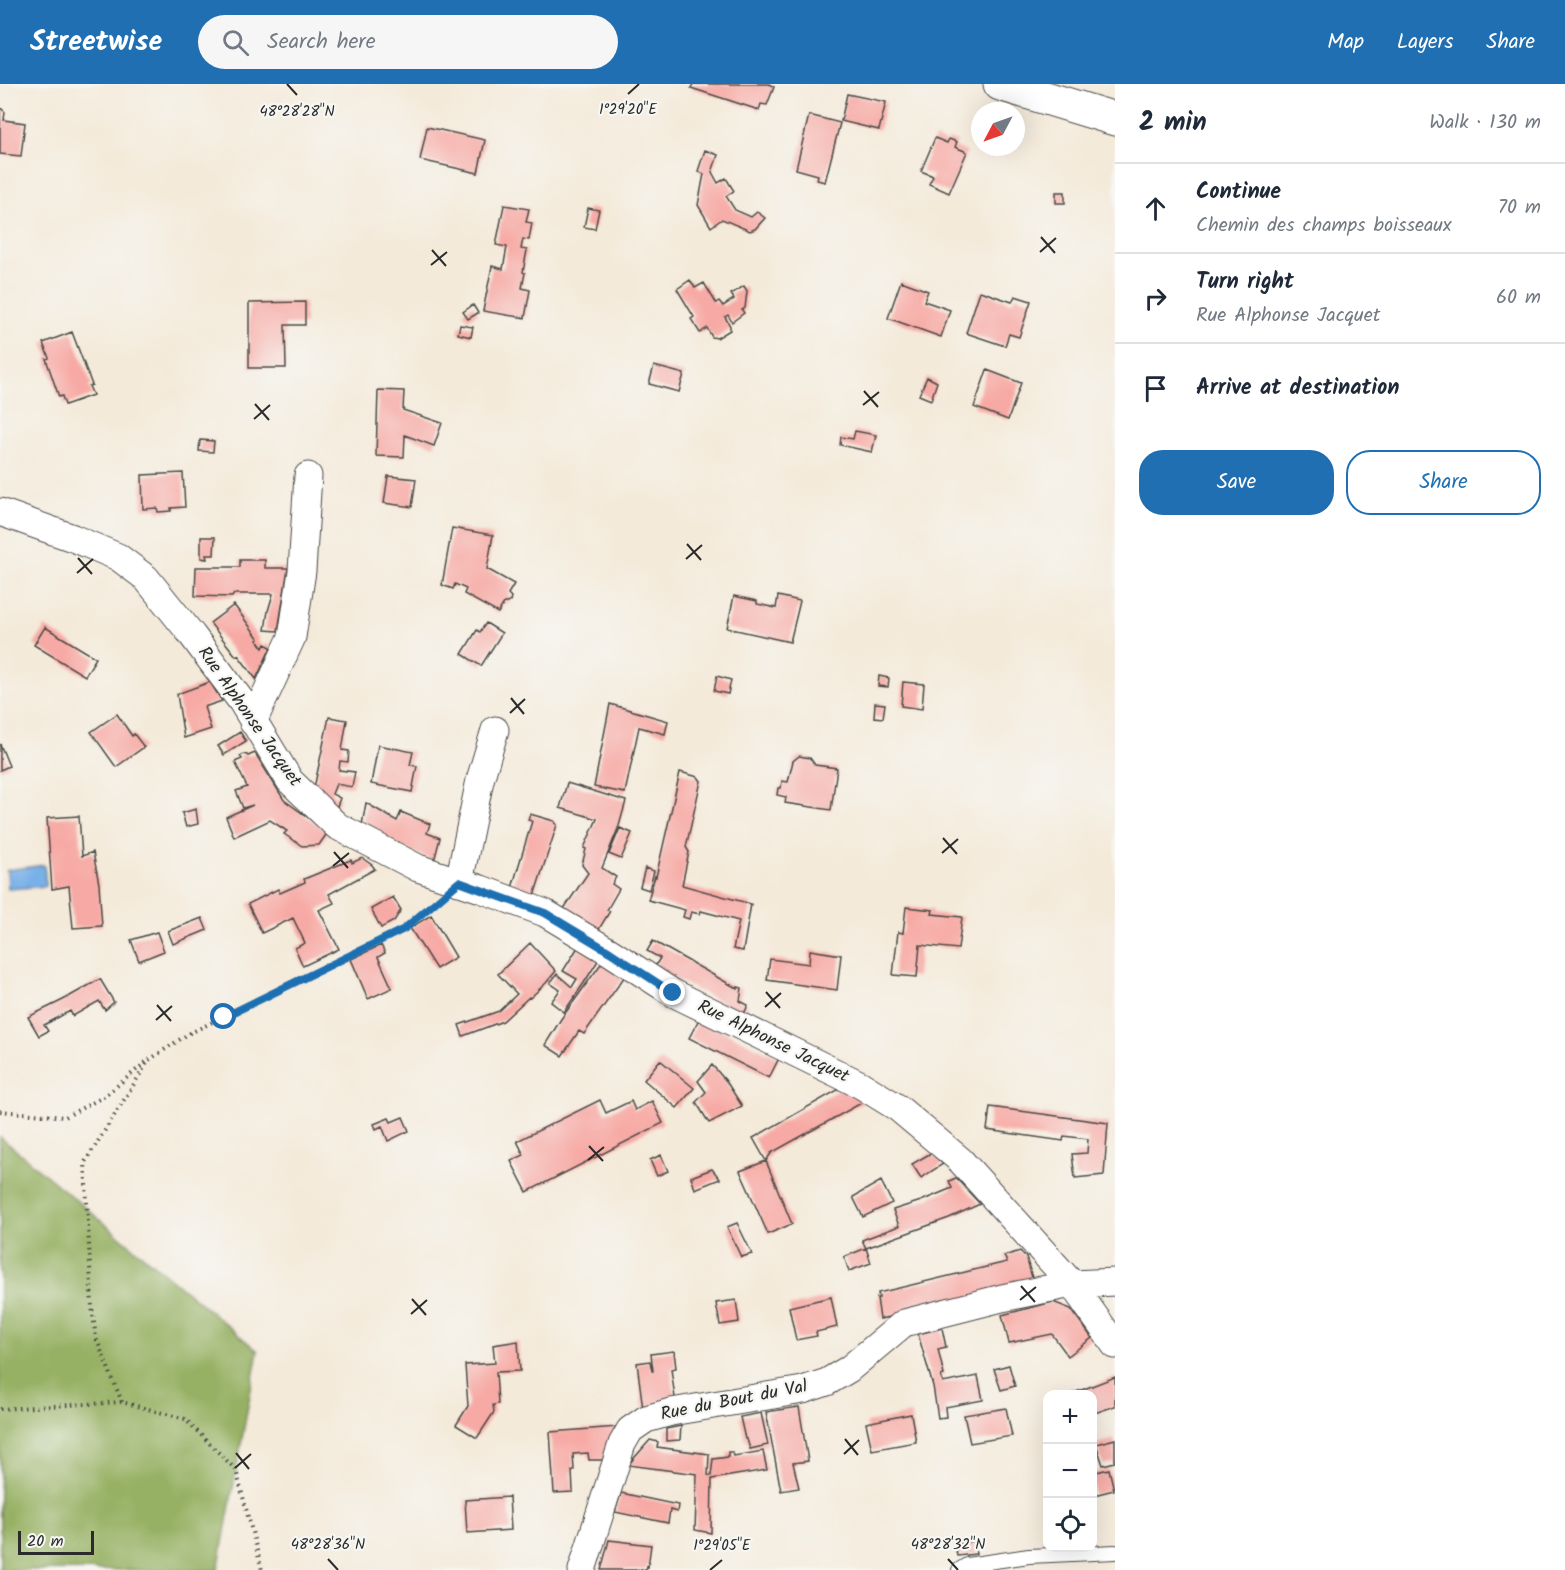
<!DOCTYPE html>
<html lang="en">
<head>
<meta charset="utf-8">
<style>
	:root { --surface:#fff; --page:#f6f6f7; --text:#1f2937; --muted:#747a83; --line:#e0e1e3; --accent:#1f6fb2 }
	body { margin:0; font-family:Kalam,sans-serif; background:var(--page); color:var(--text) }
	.controls { position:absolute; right:18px; bottom:18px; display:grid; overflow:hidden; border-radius:12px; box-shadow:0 6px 24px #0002 }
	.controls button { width:54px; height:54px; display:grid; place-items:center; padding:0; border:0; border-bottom:2px solid var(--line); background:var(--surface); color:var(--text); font:30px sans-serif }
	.compass { position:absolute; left:971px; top:18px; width:54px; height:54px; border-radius:50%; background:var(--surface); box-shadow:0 6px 24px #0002; rotate:229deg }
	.scale { position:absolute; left:18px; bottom:15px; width:76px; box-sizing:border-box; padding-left:6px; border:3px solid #2b2b2b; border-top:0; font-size:16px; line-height:21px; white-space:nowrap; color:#2b2b2b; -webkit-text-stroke:4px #f6f6f2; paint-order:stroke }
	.stop { position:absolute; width:18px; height:18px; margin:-14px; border:4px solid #1f6fb2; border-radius:50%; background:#fff }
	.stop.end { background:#1f6fb2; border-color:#fff; box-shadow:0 2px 6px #0008 }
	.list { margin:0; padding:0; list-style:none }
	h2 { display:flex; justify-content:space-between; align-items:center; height:78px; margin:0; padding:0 24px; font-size:26px }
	h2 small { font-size:20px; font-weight:400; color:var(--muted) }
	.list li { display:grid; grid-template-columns:39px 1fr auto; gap:18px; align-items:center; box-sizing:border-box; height:90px; padding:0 24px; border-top:2px solid var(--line) }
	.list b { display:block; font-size:22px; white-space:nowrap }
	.list p { margin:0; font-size:20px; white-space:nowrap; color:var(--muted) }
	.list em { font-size:20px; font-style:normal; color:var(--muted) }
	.actions { display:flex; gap:12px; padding:18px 24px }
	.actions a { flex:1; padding:14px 0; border:2px solid var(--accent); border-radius:24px; text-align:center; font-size:21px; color:var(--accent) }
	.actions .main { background:var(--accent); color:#fff }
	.icon { flex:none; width:33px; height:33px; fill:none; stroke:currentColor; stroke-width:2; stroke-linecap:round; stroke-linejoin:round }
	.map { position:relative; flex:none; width:1115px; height:1486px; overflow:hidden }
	header { display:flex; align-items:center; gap:36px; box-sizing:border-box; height:84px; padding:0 30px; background:var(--accent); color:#fff }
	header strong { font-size:28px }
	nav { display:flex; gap:33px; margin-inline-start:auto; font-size:21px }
	.search { width:420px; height:54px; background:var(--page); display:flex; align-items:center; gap:15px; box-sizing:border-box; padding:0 21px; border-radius:33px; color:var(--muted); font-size:22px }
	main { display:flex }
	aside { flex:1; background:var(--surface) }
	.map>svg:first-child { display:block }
	.forest { fill:#96b163; stroke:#606e47; stroke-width:1.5 }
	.water { fill:#78b0e8; stroke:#526e8a; stroke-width:1.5 }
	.building { fill:#f7aaa5 }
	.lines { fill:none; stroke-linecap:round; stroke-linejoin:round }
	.service-casing { stroke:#494845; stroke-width:16 }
	.minor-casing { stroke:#494845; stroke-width:29 }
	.tertiary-casing { stroke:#494845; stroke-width:35 }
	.path { stroke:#494845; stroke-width:4; stroke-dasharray:1.5 4.5; stroke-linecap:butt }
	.service { stroke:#fff; stroke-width:14 }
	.minor { stroke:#fff; stroke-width:27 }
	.tertiary { stroke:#fff; stroke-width:33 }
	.route { stroke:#1f6fb2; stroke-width:8 }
	.ticks { fill:none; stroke:#2b2b2b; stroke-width:2 }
	.labels { text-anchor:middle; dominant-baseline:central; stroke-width:4.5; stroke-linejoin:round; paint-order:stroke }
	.street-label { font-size:18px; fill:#2b2b2b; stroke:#f6f6f2 }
	.ticks-label { font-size:15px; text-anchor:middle; fill:#2b2b2b; stroke:#f6f6f2; stroke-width:4.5; stroke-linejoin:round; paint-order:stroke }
</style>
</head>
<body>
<header>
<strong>Streetwise</strong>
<div class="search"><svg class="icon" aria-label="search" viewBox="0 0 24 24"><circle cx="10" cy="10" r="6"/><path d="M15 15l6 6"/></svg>Search here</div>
<nav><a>Map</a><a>Layers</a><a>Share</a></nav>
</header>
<main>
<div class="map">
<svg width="1115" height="1486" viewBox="0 0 1115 1486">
	<rect width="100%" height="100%" fill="#f6f6f2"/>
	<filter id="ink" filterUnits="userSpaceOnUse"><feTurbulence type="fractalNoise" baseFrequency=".0167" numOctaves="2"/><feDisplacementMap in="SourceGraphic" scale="12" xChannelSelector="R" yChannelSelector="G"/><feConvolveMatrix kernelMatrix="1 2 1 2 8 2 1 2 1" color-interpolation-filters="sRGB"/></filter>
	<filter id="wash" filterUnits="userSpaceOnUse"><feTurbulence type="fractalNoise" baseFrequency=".008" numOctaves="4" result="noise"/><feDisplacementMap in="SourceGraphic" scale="24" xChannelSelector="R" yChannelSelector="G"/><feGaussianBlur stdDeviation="1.35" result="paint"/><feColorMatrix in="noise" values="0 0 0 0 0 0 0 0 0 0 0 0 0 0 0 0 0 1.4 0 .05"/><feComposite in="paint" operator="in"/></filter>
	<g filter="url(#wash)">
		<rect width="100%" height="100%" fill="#f4eada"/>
		<!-- forest -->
		<path class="forest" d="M0 1053 258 1267 218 1486H0Z"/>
		<!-- water -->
		<path class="water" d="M44 781 46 802 8 805 7 786Z"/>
		<g id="blocks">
			<!-- building -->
			<path class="building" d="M693 0H769L774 3 767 21 761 20 759 26 691 4Z
				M847 10 886 18 879 46 841 37Z
				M0 24 2 25 5 28 4 36 25 39 21 72 0 70Z
				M809 31 840 39 825 98 817 96 818 91 796 85Z
				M427 43 485 56 478 89 420 76Z
				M935 54 947 59 949 55 957 58 955 63 967 68 949 109 929 100 933 92 921 87Z
				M705 66 718 71 712 88 718 99 726 94 734 107 726 112 735 126 751 133 757 128 765 134 755 145 750 147 722 135 711 143 698 121 704 90 698 87Z
				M1056 108H1065V119H1056Z
				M504 121 529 125 526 138 532 139 529 156 523 155 521 165 527 166 523 188 525 189 522 204 530 206 525 234 483 227 492 182 503 185 507 163 496 161Z
				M588 124 599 126 595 145 584 143Z
				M690 196 695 204 704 199 716 219 719 217 723 222 734 215 731 210 744 202 747 207 745 224 742 226 744 229 732 238 728 231 725 233 730 242V246L717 254 712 253 707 244 700 249 691 235 694 233 677 205Z
				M901 197 928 207 924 217 950 226 941 253 888 234Z
				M980 207 1012 218 1015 212 1031 217 1019 253 1009 250 1005 262 966 249Z
				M305 218V241H285L286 284H249V219Z
				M473 221 478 229 468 235 463 228Z
				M460 241 473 243 471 253 458 250Z
				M72 248 92 301 89 302 93 311 65 321 62 312 59 313 46 275 49 274 43 259Z
				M654 282 684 290 679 308 649 300Z
				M987 286 1021 299 1008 336 974 323Z
				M927 293 937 298 931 316 919 311Z
				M378 306 404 307 403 326 442 339 434 362 405 351 404 373 376 372Z
				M855 347 876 351 872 368 840 361 841 353 853 355Z
				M200 356 214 357 213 368 199 367Z
				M183 389 185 423 171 424V427L158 428 157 424 143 425 142 391Z
				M388 392 416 395 412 423 384 419Z
				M452 444 493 451 487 485 514 500 508 510 511 513 510 517 507 519H504L498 529 464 510 466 505 455 500 453 505 442 501Z
				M201 453H215L214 471H206L207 475 201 474Z
				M240 476H265V484H288L278 547 265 546 268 527 273 510H234L232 513 195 512 196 483H240Z
				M734 512 757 517V520L776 524 778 512 800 517 790 558 727 544Z
				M234 521 259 555 257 556 263 564 265 560 271 563 256 595 238 571 236 572 210 539Z
				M486 539 502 549 481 582 462 570 477 546 480 548Z
				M45 543 96 574 85 592 34 561Z
				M717 592 731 596 728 610 714 607Z
				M879 592 889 594 888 603 878 602Z
				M210 598 222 617 204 623 211 645 184 654 177 610Z
				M903 598 924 600 922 625 901 622Z
				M875 619 885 620 883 634 874 633Z
				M610 620 668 637 665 650 639 643 625 709 594 703Z
				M117 630 132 652 134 650 144 663 116 683 91 648Z
				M329 633 347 636 342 666 349 667 348 678 340 677 339 686 355 688 352 703 336 700 332 710 340 714 336 725 313 709Z
				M240 648 246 657 224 671 218 662Z
				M0 660 9 682 0 686Z
				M378 661 413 668 410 681 417 682 412 708 371 700Z
				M255 669 284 716 328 748 319 761 302 762 284 750 287 747 270 736 234 753 226 733 253 721 243 724 236 707 247 703 235 678 242 675 240 672 244 670 247 671 248 672Z
				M799 672 810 674 815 681 837 684 831 726 785 719 786 713 777 711 778 704H781L782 697 788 698 793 677Z
				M680 688 698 693 701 697 686 763 689 768 682 801 751 820 743 867 733 865 739 837 701 827 700 830 691 828 689 835 683 833 685 826 648 816 655 792 656 793Z
				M567 699 626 717 619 742 602 784 616 793 612 800 619 805 607 826 610 827 599 845H595L563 826 588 789 582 781 586 765 584 764 597 735 560 724Z
				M366 719 397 737 401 728 430 740 427 749 440 754 434 777 391 759 362 741Z
				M196 725 198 740 186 743 182 729Z
				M530 730 554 737 557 741 534 812 512 804 532 737 528 736Z
				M79 732 82 772 93 768 99 800 102 842 73 844 69 802 52 805 47 734Z
				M620 744 632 749 621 775 609 770Z
				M362 774 372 781 375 785 329 810 334 819 319 826 339 865 303 882 295 864 305 859 293 834 262 849 248 820 278 805 280 809 305 798 304 795 348 777 351 776 352 779Z
				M645 784 654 787 649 806 640 803Z
				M393 813 401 826 394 837 381 844 371 825Z
				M906 823 933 826 932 830 962 833 958 865 920 861 917 893 893 891 898 848 903 849Z
				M431 831 456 873 436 885 410 844Z
				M202 834 207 846 173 860 168 847Z
				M157 848 164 867 139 877 131 856Z
				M653 857 738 905V903L742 904 740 917 748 921 744 930 654 884 660 874 647 867Z
				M530 859 556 887 546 899 530 914 529 913 503 937 463 952 459 941 499 927 517 910 498 890Z
				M381 861 385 869 378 873 392 904 368 915 351 875Z
				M578 863 599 875 584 899 564 928 551 918 560 906 550 899 557 890 572 903 577 895 563 887Z
				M810 866 841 871 837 906 767 896 770 875 809 880Z
				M603 877 625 892 584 950 579 947 562 972 545 961 561 935Z
				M100 895 114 918 105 926 99 917 73 932 70 927 44 941 48 947 39 952 28 933 63 916Z
				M701 936 779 974 769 994 689 954 698 937Z
				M660 976 694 1004 677 1024 644 996Z
				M712 981 726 997 742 1022 709 1039 696 1018 706 1008 698 997Z
				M841 1004 865 1017 771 1069 766 1077 792 1140 768 1150 740 1087 766 1077 753 1054Z
				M600 1016 606 1029 631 1017 635 1026 652 1017 663 1039 527 1108 511 1077 524 1071 517 1057Z
				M990 1023 1108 1039 1104 1091 1075 1094 1072 1070 1087 1069 1088 1055 1064 1052 1063 1057 987 1046Z
				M403 1033 409 1047 388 1057 382 1042 376 1045 374 1040 389 1034 391 1038Z
				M931 1069 943 1080 921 1094 912 1080Z
				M661 1071 668 1087 657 1092 650 1076Z
				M712 1085 720 1095 695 1105 691 1093Z
				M956 1094 980 1120 949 1134 866 1164 862 1156 899 1142 893 1126 921 1117 952 1104 949 1097Z
				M881 1097 892 1119 863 1133 853 1113Z
				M737 1139 752 1170 741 1173 727 1143Z
				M866 1164 871 1179 849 1187 844 1173Z
				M1020 1167 1026 1173 1034 1200 880 1235 877 1214H879L878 1209 1007 1178 1004 1172Z
				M831 1213 837 1243 816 1248 817 1252 796 1256 789 1223Z
				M736 1216 739 1238 720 1241 716 1219Z
				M1053 1218 1071 1225 1092 1254 1068 1272 1052 1250 1009 1259 1002 1231Z
				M942 1244 946 1263 938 1265 944 1291 941 1292 943 1299 978 1292 983 1316 945 1323 946 1333 938 1334 933 1302 918 1250Z
				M518 1257 520 1287 496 1288 498 1320 493 1321 494 1328 477 1354 456 1341 468 1322 465 1281 495 1279 493 1261Z
				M674 1267 676 1284 671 1285 676 1321 643 1325 637 1279 650 1277 652 1287H653L651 1270Z
				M1009 1281 1015 1302 1001 1306 994 1285Z
				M1115 1293V1322L1092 1330V1310H1071Z
				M799 1323 808 1377 793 1379 799 1404 781 1407 766 1328Z
				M1006 1324 1012 1352 970 1359 964 1331Z
				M761 1329 768 1361 750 1365 747 1355H745L740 1333Z
				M911 1330 916 1358 872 1366 866 1339Z
				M681 1342 680 1356 666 1357V1345Z
				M618 1343 610 1376H589L588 1369 573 1370 574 1386 572 1387 573 1408 554 1409 550 1348Z
				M1115 1355V1378L1103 1381 1096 1360Z
				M650 1356 658 1358 657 1363 709 1370 708 1391 711 1392 713 1375 728 1373V1368H733L734 1372 763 1367 767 1386 712 1395 711 1449 695 1446 697 1390 628 1381Z
				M1109 1385 1114 1406 1094 1411 1092 1389Z
				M621 1409 678 1421 677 1428 670 1426 668 1439 615 1428Z
				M509 1413 511 1446 467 1449 465 1416Z
				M609 1456 651 1461 648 1483 647 1482 646 1486H601Z
				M974 1457 976 1470 957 1472 955 1460Z"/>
		</g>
	</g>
	<g filter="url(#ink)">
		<use href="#blocks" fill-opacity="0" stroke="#494845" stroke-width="1.5"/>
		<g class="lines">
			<!-- service casing -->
			<g class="service-casing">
				<path id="service" d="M959 1486 967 1481 1029 1472 1115 1468"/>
			</g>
			<!-- minor casing -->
			<g class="minor-casing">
				<path id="minor" d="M0 428 73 454 118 473 146 494 192 551 242 618 290 697 337 742 418 784 481 805 545 829 610 868 673 909 861 1001 898 1024 960 1076 1072 1200 1115 1261
					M253 638 292 553 302 487 308 392
					M459 798 480 696 495 646
					M582 1486 622 1360 630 1346 646 1335 671 1328 803 1306 827 1298 849 1285 904 1239 1002 1214 1072 1200 1115 1198"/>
			</g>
			<!-- tertiary casing -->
			<g class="tertiary-casing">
				<path id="tertiary" d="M1000 0 1115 35"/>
			</g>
			<!-- path -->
			<path class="path" d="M0 1027 65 1033 105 1012 146 978
				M122 1318 96 1254 92 1223 85 1078 149 976 188 950 404 845 435 818
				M0 1325 122 1318 185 1335 236 1386 262 1486"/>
			<!-- service -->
			<use href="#service" class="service"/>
			<!-- minor -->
			<use href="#minor" class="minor"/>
			<!-- tertiary -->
			<use href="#tertiary" class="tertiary"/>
		</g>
	</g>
	<g class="lines" filter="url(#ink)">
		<!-- route -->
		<path class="route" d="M224 933 404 845 459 798 545 829 610 868 673 909"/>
	</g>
	<!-- ticks -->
	<path class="ticks" d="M287 0 297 11M628 10 639 0M1041 153 1055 169M432 166 446 182M1040 168 1056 154M431 181 447 168M864 307 878 323M255 320 269 336M863 321 879 308M254 335 270 321M687 460 701 476M78 474 92 490M686 475 702 461M77 489 93 475M511 614 524 630M510 629 525 615M943 754 957 770M334 768 348 784M942 769 958 755M333 782 349 769M766 908 780 924M157 921 171 937M765 923 781 909M156 936 172 922M589 1062 603 1077M588 1076 604 1063M1021 1202 1035 1218M412 1215 426 1231M1020 1216 1036 1203M411 1230 427 1216M845 1355 858 1371M236 1369 249 1385M844 1370 859 1356M235 1384 251 1370M328 1475 338 1486M948 1475 958 1486M710 1486 722 1476"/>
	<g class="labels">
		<!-- street labels -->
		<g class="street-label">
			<text transform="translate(249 633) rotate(55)">Rue Alphonse Jacquet</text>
			<text transform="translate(773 958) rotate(26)">Rue Alphonse Jacquet</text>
			<text transform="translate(734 1317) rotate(-11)">Rue du Bout du Val</text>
		</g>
	</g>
	<g class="ticks-label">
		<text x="628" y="30">1°29'20"E</text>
		<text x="297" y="32">48°28'28"N</text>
		<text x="328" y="1465">48°28'36"N</text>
		<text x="948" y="1465">48°28'32"N</text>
		<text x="722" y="1466">1°29'05"E</text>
	</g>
</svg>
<div class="controls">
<button>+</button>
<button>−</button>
<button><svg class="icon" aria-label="locate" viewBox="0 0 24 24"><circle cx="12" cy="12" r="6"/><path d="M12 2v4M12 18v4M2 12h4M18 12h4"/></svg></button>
</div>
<svg class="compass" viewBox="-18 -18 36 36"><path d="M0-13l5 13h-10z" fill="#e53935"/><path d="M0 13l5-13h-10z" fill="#747a83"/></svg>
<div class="scale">20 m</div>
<div class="stop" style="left:224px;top:933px"></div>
<div class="stop end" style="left:673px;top:909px"></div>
</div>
<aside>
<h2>2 min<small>Walk · 130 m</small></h2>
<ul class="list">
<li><svg class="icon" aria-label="ahead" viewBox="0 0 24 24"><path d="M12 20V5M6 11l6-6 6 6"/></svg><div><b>Continue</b><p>Chemin des champs boisseaux</p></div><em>70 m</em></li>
<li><svg class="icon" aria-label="right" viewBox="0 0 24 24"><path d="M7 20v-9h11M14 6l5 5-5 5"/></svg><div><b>Turn right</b><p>Rue Alphonse Jacquet</p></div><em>60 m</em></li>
<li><svg class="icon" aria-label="arrive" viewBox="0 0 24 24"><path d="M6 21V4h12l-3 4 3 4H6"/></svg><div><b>Arrive at destination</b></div></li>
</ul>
<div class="actions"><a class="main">Save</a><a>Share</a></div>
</aside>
</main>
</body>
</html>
